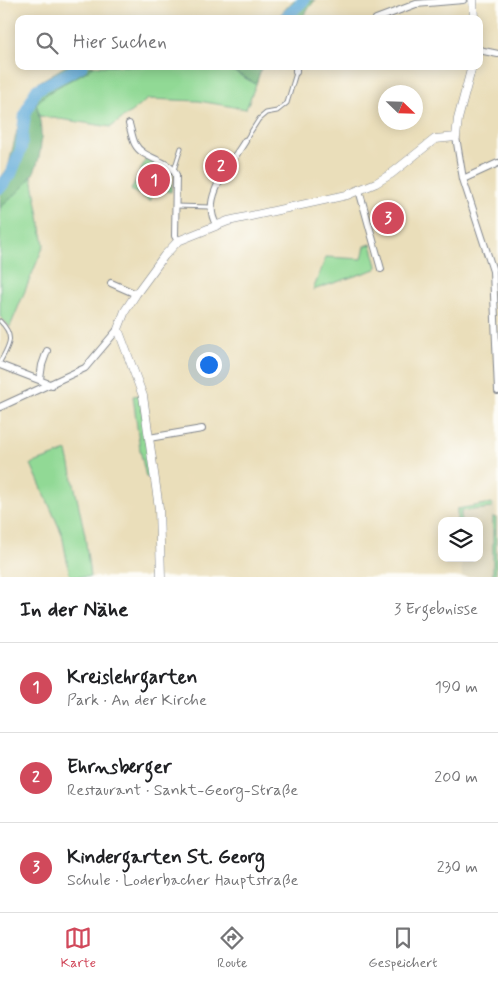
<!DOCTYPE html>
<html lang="de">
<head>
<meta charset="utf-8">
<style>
	:root { --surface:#fff; --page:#f6f6f6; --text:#202124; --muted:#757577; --line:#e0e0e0; --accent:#d1495b }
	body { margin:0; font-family:Mynerve,sans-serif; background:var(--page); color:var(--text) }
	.controls { position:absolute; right:15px; bottom:15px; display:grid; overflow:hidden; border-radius:10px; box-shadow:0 2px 12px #0003 }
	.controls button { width:45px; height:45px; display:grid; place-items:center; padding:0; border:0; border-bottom:1px solid var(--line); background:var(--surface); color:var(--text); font:25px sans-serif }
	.compass { position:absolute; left:378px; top:85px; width:45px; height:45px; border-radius:50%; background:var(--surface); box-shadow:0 2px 12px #0003; rotate:113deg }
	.you { position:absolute; left:208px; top:364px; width:18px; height:18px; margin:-12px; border:4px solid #fff; border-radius:50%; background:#1a73e8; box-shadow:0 0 0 8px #1a73e833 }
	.badge { display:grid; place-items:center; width:32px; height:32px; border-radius:50%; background:var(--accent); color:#fff; font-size:16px; font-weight:700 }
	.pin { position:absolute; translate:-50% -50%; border:2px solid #fff; box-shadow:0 1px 5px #0006 }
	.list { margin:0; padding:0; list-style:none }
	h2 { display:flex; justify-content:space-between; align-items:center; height:65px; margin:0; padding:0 20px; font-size:21px }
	h2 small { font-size:16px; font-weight:400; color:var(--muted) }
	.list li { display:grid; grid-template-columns:32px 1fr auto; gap:15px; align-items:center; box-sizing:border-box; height:90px; padding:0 20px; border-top:1px solid var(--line) }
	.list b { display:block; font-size:19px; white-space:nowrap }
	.list p { margin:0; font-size:16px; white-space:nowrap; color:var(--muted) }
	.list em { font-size:16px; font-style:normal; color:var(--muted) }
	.icon { flex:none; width:28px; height:28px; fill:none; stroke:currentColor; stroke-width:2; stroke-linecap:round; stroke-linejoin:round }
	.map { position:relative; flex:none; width:498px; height:577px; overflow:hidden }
	.search { position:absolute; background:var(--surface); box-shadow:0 2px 12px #0003; left:15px; right:15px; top:15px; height:55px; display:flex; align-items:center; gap:12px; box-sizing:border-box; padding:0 18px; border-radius:10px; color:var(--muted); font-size:19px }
	.sheet { height:335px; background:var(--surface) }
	nav { display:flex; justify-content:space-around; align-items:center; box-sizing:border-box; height:70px; border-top:1px solid var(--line); background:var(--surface); font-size:14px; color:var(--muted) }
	nav a { display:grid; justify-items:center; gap:2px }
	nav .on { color:var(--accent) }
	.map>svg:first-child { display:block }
	.built { fill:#d9d1b4 }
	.green { fill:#91d995; stroke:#56847a }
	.forest { fill:#74b97e; stroke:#48746e }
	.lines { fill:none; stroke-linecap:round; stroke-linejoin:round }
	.river { stroke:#61abd9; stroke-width:12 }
	.service-casing { stroke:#82868c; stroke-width:5 }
	.minor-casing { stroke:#82868c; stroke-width:8 }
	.tertiary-casing { stroke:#82868c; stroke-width:9 }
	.service { stroke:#fff; stroke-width:3 }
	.minor { stroke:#fff; stroke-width:6 }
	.tertiary { stroke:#fff; stroke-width:8 }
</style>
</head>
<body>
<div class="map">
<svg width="498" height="577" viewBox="0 0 498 577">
	<rect width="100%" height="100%" fill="#fdfcf7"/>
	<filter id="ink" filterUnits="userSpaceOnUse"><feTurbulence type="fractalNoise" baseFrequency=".02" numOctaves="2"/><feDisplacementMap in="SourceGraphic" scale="10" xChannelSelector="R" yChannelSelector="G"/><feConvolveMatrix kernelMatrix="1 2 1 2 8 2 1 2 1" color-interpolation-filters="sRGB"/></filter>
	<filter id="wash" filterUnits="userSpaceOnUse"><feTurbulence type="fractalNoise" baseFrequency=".0096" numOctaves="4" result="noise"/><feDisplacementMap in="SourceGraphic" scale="20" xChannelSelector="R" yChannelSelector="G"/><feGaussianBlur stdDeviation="1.12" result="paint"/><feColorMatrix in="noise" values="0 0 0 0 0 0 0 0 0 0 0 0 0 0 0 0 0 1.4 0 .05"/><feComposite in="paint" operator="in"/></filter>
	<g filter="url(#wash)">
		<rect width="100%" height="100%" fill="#eadeba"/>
		<!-- built -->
		<path class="built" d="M492 503H495L496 518H493V577H462L461 558H479V521H461L460 511 492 508Z"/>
		<!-- green -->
		<path class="green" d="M94 66H216L233 71 256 84 246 109 199 101 148 99 111 127 40 116 36 104C51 86 75 80 94 66Z
			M146 159 172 172 171 192 157 188 150 201 131 190Z
			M32 176 44 245 10 327 0 317V208Z
			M371 244 377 266 376 269 313 290 326 257 362 259 365 246Z
			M140 395 151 471V478L146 477 140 450 133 396Z
			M67 451 85 535 90 577H70L62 534 31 464Z
			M492 503V508L461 511V521H457V509Z
			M493 517 496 518V577H493Z"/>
		<!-- forest -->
		<path class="forest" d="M294 0H315L301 19H276Z
			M66 66H94C75 80 51 86 36 104 43 126 44 157 31 177 23 189 10 199 0 208V179L8 168 22 110 34 85Z
			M216 66H262L256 84 233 71Z"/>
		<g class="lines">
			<!-- river -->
			<path class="river" d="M284 19 304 0
				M0 188 11 174 21 149 25 114 36 90 82 66"/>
		</g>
	</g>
	<g filter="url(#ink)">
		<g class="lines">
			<!-- service casing -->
			<g class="service-casing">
				<path id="service" d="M245 141 259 119 266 113 277 111 287 103 296 73
					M174 170 181 148
					M176 206 210 207
					M0 321C16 337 9 345 0 362"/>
			</g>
			<!-- minor casing -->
			<g class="minor-casing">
				<path id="minor" d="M376 19 416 4 463 0
					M479 50 498 54
					M296 66V72
					M129 124C131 130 132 138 135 144 143 160 169 159 176 175L175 236 178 241
					M456 137 463 179 493 271 498 391
					M463 179 498 163
					M359 190 381 269
					M216 224C200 198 232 163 245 141
					M111 283 136 294
					M0 365 52 385
					M40 379 42 365 47 351
					M0 407 85 368 118 329
					M149 438 202 429"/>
			</g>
			<!-- tertiary casing -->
			<g class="tertiary-casing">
				<path id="tertiary" d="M473 0 474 19
					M161 577 159 508 143 396 118 329 125 311 136 294 164 256 178 241 228 221 347 195 376 183 391 174 435 139 456 137 458 119 472 66"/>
			</g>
			<!-- service -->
			<use href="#service" class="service"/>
			<!-- minor -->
			<use href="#minor" class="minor"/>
			<!-- tertiary -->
			<use href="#tertiary" class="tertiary"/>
		</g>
	</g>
</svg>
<div class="controls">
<button><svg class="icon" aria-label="layers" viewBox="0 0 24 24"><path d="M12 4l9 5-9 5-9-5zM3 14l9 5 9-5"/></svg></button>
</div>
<svg class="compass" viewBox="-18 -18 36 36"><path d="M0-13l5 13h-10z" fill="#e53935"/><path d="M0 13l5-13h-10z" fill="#757577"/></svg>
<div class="you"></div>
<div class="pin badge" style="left:154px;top:180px">1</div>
<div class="pin badge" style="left:221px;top:166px">2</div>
<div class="pin badge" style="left:388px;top:218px">3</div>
<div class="search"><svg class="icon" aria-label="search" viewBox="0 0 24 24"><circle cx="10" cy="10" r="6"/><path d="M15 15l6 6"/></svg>Hier suchen</div>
</div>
<section class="sheet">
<h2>In der Nähe<small>3 Ergebnisse</small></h2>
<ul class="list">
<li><span class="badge">1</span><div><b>Kreislehrgarten</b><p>Park · An der Kirche</p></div><em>190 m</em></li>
<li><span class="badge">2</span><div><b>Ehrnsberger</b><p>Restaurant · Sankt-Georg-Straße</p></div><em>200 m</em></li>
<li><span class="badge">3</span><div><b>Kindergarten St. Georg</b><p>Schule · Loderbacher Hauptstraße</p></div><em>230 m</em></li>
</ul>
</section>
<nav>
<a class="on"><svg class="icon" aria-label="map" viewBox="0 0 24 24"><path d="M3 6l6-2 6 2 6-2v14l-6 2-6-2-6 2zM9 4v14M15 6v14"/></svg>Karte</a>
<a><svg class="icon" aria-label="directions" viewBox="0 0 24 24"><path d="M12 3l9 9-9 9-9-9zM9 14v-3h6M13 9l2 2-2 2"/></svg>Route</a>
<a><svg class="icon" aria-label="saved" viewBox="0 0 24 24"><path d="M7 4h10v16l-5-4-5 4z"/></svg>Gespeichert</a>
</nav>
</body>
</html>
